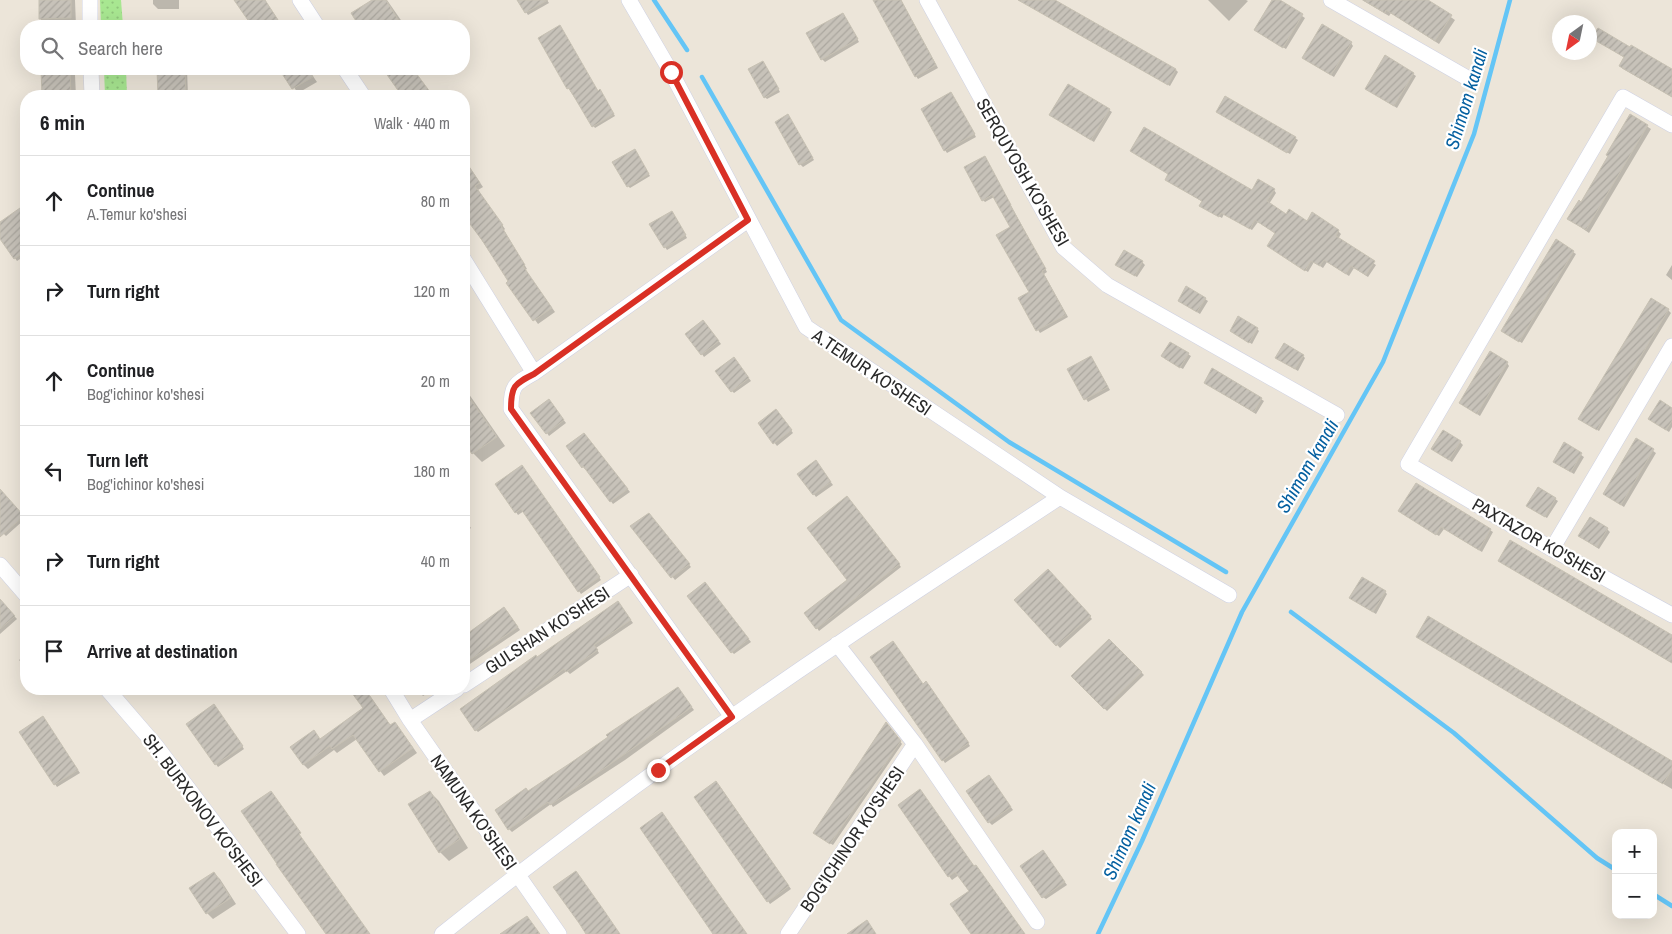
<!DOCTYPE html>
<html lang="en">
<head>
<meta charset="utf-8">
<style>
	:root { --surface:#fff; --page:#f2f2f2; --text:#202124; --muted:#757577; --line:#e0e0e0 }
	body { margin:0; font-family:"Archivo Narrow",sans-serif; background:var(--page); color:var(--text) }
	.controls { position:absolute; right:15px; bottom:15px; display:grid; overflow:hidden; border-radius:10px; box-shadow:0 5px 20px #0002 }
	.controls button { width:45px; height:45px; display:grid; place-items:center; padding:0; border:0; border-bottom:1px solid var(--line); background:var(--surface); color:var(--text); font:25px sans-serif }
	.compass { position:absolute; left:1552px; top:15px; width:45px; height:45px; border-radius:50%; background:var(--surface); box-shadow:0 5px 20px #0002; rotate:213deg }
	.stop { position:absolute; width:15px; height:15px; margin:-11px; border:4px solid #d93025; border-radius:50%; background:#fff }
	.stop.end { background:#d93025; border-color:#fff; box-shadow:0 1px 5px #0008 }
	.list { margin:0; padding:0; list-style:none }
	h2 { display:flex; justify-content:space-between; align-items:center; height:65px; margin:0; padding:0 20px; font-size:21px }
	h2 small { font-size:16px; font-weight:400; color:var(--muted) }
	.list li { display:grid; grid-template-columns:32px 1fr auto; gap:15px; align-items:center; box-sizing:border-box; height:90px; padding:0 20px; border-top:1px solid var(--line) }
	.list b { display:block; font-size:19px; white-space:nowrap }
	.list p { margin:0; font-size:16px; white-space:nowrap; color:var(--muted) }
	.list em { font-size:16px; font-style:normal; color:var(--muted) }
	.icon { flex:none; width:28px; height:28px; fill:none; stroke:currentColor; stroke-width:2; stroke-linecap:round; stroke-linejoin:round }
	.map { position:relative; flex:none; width:1672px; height:934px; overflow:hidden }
	.search { position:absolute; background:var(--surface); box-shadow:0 5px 20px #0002; left:20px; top:20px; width:450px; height:55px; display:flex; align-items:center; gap:12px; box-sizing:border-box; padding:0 18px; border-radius:20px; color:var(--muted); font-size:19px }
	.panel { position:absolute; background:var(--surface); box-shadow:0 5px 20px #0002; left:20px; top:90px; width:450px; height:605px; border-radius:20px }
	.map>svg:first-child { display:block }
	.grass { fill:url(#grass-dots) }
	.shadow { fill:#0003 }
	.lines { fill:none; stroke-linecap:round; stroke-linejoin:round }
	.stream { stroke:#64c5f6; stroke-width:4.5 }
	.building { fill:url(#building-hatch); stroke:#c7c1b3 }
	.street-casing { stroke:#ced1e3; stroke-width:16 }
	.street { stroke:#fff; stroke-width:15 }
	.route { stroke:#d93025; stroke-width:6 }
	.labels { text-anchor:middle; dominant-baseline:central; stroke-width:4.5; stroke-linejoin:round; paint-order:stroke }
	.street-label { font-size:18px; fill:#292929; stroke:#fff }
	.water-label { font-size:19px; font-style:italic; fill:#0560a0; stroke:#fff }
</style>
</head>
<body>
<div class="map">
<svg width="1672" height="934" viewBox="0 0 1672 934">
	<defs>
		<pattern id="grass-dots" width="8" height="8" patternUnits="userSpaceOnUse" patternTransform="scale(1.25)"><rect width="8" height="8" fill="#a8e791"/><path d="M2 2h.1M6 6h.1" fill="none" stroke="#91c67d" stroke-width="1.8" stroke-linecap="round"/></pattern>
		<pattern id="building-hatch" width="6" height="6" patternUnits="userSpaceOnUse" patternTransform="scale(1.25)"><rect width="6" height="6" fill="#c7c2b9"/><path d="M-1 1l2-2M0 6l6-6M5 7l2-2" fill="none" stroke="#aba79f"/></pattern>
	</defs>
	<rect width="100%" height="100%" fill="#ece5d9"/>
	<!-- grass -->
	<path class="grass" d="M100 0H121L123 26H101Z
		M104 69H126L127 96H105Z"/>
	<!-- shadow -->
	<path class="shadow" d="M40 0H75L76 26H41Z
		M153 0H179V9H158L153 4Z
		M234 0H265L282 26H254Z
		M374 0H387L405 26H360L352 13Z
		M518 0H547L549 3 528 15Z
		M875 0H901L938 68 918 79 916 76Z
		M1035 0H1052L1176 70 1178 72 1170 86 1034 9 1032 7Z
		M1208 0H1246L1248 1 1229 21Z
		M1273 0H1278L1305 18 1286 49 1258 32Z
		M1362 0H1426L1455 20 1439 44 1391 13 1389 16Z
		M845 17 859 42 825 62 822 59Z
		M1593 38 1630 49 1672 70V97L1623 69 1620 66 1625 58Z
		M1351 43 1353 46 1334 77 1306 60Z
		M765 65 780 92 767 99 765 97Z
		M43 69H82V75H75L76 96H44Z
		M159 69H187L188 96H159Z
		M281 69H308L317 82 298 93Z
		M384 69H413L432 96H404Z
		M1413 74 1416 76 1397 108 1369 91Z
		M568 88 598 92 602 94 615 116 595 128Z
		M953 96 976 137 947 153 945 150Z
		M1109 110 1112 112 1094 142 1050 115Z
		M1217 112 1295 138 1298 140 1290 154Z
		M788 116 814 160 803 167 800 164Z
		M1631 116 1651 129 1589 233 1569 219 1581 203 1610 156Z
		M637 154 650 176 630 188 628 186Z
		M985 157 1047 272 1044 274 1068 317 1040 333 1019 299 1030 293 1011 228 994 197 985 202 983 200Z
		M464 159 483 187 478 190 505 229 504 230 527 269 525 270 555 312 538 324 508 283 510 282 464 214Z
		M1169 182 1253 192 1274 190 1276 193 1269 204 1286 216 1338 231 1341 234 1338 239 1376 265 1368 277 1354 268 1349 276 1327 262 1323 268 1314 262 1308 272 1271 248 1276 234 1258 222 1252 230 1224 214 1222 218 1204 208 1203 202Z
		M23 212 26 217V255L17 261 0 237V223Z
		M674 215 687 238 667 250 651 225Z
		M1573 252 1576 254 1522 343 1505 333Z
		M1142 262 1145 265 1137 277 1119 267Z
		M1672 265V280L1666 275Z
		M1205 299 1208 301 1200 314 1179 301Z
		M1668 310 1671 313 1599 431 1582 421Z
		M706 324 721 344 704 357 702 354Z
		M1257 329 1259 331 1252 344 1231 331Z
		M1170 343 1191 356 1183 369 1165 359Z
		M1303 356 1305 358 1298 371 1280 360Z
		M1093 360 1110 390 1088 402 1068 370Z
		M736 361 751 381 734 393 732 391Z
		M1507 363 1509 366 1480 416 1460 403Z
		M1205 383 1261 399 1264 401 1256 414Z
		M464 387 505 446 482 462 473 453 464 440Z
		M551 403 566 423 549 436 547 433Z
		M1672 409V427L1669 432 1652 421Z
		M778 413 793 433 777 446 759 423Z
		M587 437 630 492 613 504 586 468 585 469 583 467Z
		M1637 440 1656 453 1624 507 1607 496Z
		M1460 442 1463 445 1452 462 1435 451Z
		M1565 444 1584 457 1574 474 1557 464Z
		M818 465 833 485 816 497 799 474Z
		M524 469 601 580 581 594 524 511 518 515 516 512Z
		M0 491 25 519 6 536 0 530Z
		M1555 499 1558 501 1547 518 1530 508Z
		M850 500 901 567 819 631 817 628 849 580Z
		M1402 513 1490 530 1493 532 1482 552 1444 529 1439 536Z
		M651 517 691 567 675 580 650 548Z
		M464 518 471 528 464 533Z
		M1607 529 1610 532 1599 549 1582 538Z
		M1499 561 1672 636V663L1502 563Z
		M1048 570 1092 619 1060 648 1016 600Z
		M707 586 751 642 734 654 732 652Z
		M1385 592 1387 594 1376 614 1353 600Z
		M0 601 17 619 0 634Z
		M621 606 633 623 596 648 599 653 570 674 567 671 478 732 476 730 537 659Z
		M507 611 520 630 464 668V628L469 634Z
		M1417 637 1672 762V789L1420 639Z
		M1109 640 1144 675 1107 711 1073 676Z
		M26 654V668L19 660Z
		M923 685H929L970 746 945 763 943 760Z
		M350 689H365L391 726 399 728 417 753 384 776 357 739 337 753 334 750 308 769 303 764 320 740 364 709Z
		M417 689H434L423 696Z
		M680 691 694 710 625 760 553 807 551 804 512 832 509 829 529 792Z
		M216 708 244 749 218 767 188 724Z
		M43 717 80 773 57 787 21 732Z
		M888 726 902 744 833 845 817 835Z
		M991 779 1013 810 992 825 989 822Z
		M719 785 791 889 770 904 768 901Z
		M430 792 439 801 468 848 449 861 440 852Z
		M899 806 979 870 1025 934H973L970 892 959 875 952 880 949 876Z
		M1045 854 1067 885 1046 899 1043 897Z
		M214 873 220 879 236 904 213 919 207 913Z"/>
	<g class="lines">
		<!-- stream -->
		<path class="stream" d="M654 0 687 50
			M702 77 841 320 1009 442 1226 572
			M1291 612 1454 733 1597 858 1616 870
			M1653 894 1672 906
			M1098 934 1142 841 1242 612 1383 362 1474 134 1510 0"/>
	</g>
	<!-- building -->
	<path class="building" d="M39 0H71V18L39 19Z
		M234 0H265L278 20 268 26H252Z
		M372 0H386L402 26H359L351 13Z
		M517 0H548L525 13Z
		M873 0H901L936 65 915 77Z
		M1018 0H1055L1176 69 1168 85Z
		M1272 0H1280L1303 14 1283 48 1254 30Z
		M1363 0H1428L1452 15 1435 41 1386 10 1385 13Z
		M843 13 858 39 821 60 806 33Z
		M1322 24 1352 42 1331 75 1302 58Z
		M560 25 598 91 600 89 614 114 592 127 569 88 567 89 538 38Z
		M1598 28 1630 47 1631 45 1672 69V97L1619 66 1624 57 1591 38Z
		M1385 55 1414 73 1394 106 1365 89Z
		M763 61 779 89 764 98 748 69Z
		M41 69H70L71 96H42Z
		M157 69H185L186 96H158Z
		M279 69H308L313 77 292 89Z
		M383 69H413L433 96H402Z
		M1068 84 1110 109 1091 140 1049 115Z
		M951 92 975 134 944 151 921 109Z
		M1225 96 1296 137 1287 153 1216 112Z
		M788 114 813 158 799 165 775 122Z
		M1630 114 1648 125 1586 230 1567 219 1579 200 1581 202 1608 156 1606 155Z
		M1144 127 1252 190 1258 179 1275 189 1267 201 1286 214 1289 209 1307 221 1312 212 1339 230 1336 236 1375 261 1366 275 1351 266 1346 274 1324 260 1320 266 1311 261 1305 271 1267 246 1275 233 1255 220 1250 229 1221 213 1219 217 1199 206 1202 201 1165 180 1168 174 1130 151Z
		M635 149 649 174 627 187 612 162Z
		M985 156 1011 205H1010L1046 269 1042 271 1066 315 1036 331 1018 298 1029 292 996 235 1010 227 992 195 982 201 964 167Z
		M464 159 480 183 475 186 503 225 501 226 525 265 523 266 552 308 533 321 506 283 508 281 482 240 464 216Z
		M20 208 26 216V251L14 259 0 239V222Z
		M672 211 686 235 664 248 649 224Z
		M1556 239 1574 251 1519 342 1501 331Z
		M1124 250 1143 261 1135 276 1115 265Z
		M1186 286 1206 298 1197 312 1178 301Z
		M1651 298 1669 309 1597 430 1578 419Z
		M1238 316 1258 328 1249 343 1230 331Z
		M703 320 719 341 701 355 685 334Z
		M1170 342 1189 353 1180 368 1161 356Z
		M1284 343 1304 355 1295 369 1275 358Z
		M1490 351 1508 362 1477 414 1459 403Z
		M1091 356 1108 387 1084 400 1067 369Z
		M734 357 749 378 731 392 715 371Z
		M1212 368 1262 398 1254 412 1204 383Z
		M464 390 497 437 472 454 464 442Z
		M549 399 564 420 546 434 530 413Z
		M1660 400 1672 408V421L1666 430 1648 419Z
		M776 409 792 430 773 444 758 423Z
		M1443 430 1461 441 1449 460 1431 449Z
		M584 433 628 489 610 502 583 466 582 468 566 446Z
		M1636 438 1654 449 1621 505 1603 494Z
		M1564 442 1582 453 1571 472 1553 462Z
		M816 460 831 482 813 495 797 474Z
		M522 465 600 577 578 592 521 509 515 513 495 484Z
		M1416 483 1491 529 1479 550 1441 527 1436 535 1398 511Z
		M1538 487 1556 498 1545 517 1526 506Z
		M0 489 24 516 0 537Z
		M847 496 900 564 816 629 804 613 847 580 807 528Z
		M649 513 690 564 671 578 630 526Z
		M1590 517 1608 528 1597 547 1578 536Z
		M1510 540 1672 635V663L1498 561Z
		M1048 569 1091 616 1056 646 1014 600Z
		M1362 577 1386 591 1373 612 1349 598Z
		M705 582 749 639 731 653 687 596Z
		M0 599 15 616 0 629Z
		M618 601 631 620 594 645 598 650 566 672 564 669 475 731 460 709 536 655 537 657Z
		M504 607 518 627 464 664V636Z
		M1428 616 1672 761V770L1663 784 1416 637Z
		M1109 639 1142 672 1104 709 1071 676Z
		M893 641 923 684 926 681 969 743 942 761 870 657Z
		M678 687 692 707 589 779 550 805 548 802 508 830 495 810 526 788 528 791 569 764 608 737 606 735Z
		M349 689H365L390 725 395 722 413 748 379 772 353 735 332 749 330 746 303 765 290 747 314 730 320 739 363 708Z
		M214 704 243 746 215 765 186 724Z
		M43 716 78 770 54 785 19 732Z
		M886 722 901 741 830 844 813 833Z
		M989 775 1011 807 988 823 966 791Z
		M716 781 789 886 767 902 694 797Z
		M920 789 974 866 976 865 1025 934H971L950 904 969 891 955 872 948 877 898 805Z
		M271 791 301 833 299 834 370 934H326L276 864H277L241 811Z
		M430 791 460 839 439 853 408 804Z
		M662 812 709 880 747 934H713L689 899 640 828Z
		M1043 850 1065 882 1042 898 1020 866Z
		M576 871 605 912 620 934H586L579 923 553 887Z
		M214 872 231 898 206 914 189 888Z
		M527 916 540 934H500Z
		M867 920 876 934H847Z"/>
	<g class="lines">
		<!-- street casing -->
		<g class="street-casing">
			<path id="street" d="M90 0V26
				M300 0 317 26
				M629 0 671 72 806 327 1060 497 1229 595
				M927 0 1063 247 1107 285 1337 415
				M1331 0 1469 79
				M91 69 92 96
				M345 69 363 96
				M1672 125 1623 97 1408 464 1552 549 1672 615
				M464 260 534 373C514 384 511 386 511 409L732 717
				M534 373 748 220
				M1552 549 1672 346
				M0 565 26 595
				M837 644 915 744 1037 922
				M464 685 631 575
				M107 689 157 747 298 934
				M391 689 410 720 559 934
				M410 720 457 689
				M442 934C570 832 702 735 838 644 911 594 986 546 1060 497
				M788 934 915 744"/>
		</g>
		<!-- street -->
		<use href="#street" class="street"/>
	</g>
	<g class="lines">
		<!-- route -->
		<path class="route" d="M658 770 732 717 511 409C511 386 514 384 534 374L748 220 671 72"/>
	</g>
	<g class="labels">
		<!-- street labels -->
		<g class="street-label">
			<text transform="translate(1023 172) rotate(60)">SERQUYOSH KO'SHESI</text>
			<text transform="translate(872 372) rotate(34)">A.TEMUR KO'SHESI</text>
			<text transform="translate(1539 540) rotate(30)">PAXTAZOR KO'SHESI</text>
			<text transform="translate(547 630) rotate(-33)">GULSHAN KO'SHESI</text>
			<text transform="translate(203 810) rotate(53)">SH. BURXONOV KO'SHESI</text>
			<text transform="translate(474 812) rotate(55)">NAMUNA KO'SHESI</text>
			<text transform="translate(852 839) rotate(-56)">BOG'ICHINOR KO'SHESI</text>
		</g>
		<!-- water labels -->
		<g class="water-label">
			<text transform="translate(1466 99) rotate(-73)">Shimom kanali</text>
			<text transform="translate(1307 466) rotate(-60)">Shimom kanali</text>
			<text transform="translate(1129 831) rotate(-66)">Shimom kanali</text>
		</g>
	</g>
</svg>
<div class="controls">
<button>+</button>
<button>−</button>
</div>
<svg class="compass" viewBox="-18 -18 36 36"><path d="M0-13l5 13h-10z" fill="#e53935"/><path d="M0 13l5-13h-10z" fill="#757577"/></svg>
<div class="stop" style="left:671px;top:72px"></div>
<div class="stop end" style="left:658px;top:770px"></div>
<div class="search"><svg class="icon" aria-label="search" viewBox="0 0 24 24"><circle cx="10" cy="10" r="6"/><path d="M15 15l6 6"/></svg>Search here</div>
<section class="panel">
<h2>6 min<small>Walk · 440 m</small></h2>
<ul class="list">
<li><svg class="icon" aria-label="ahead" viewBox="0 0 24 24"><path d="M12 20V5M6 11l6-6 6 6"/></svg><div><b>Continue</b><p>A.Temur ko'shesi</p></div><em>80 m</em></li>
<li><svg class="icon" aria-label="right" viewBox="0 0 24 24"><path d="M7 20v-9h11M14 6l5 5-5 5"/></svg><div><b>Turn right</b></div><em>120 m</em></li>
<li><svg class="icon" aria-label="ahead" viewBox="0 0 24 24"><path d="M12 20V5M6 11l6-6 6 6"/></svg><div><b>Continue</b><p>Bog'ichinor ko'shesi</p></div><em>20 m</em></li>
<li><svg class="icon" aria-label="left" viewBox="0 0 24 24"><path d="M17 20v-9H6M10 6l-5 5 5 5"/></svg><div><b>Turn left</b><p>Bog'ichinor ko'shesi</p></div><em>180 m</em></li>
<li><svg class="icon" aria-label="right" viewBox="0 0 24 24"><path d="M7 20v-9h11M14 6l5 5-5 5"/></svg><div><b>Turn right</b></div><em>40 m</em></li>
<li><svg class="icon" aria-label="arrive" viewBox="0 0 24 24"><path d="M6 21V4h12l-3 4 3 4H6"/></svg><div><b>Arrive at destination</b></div></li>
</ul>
</section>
</div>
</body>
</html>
